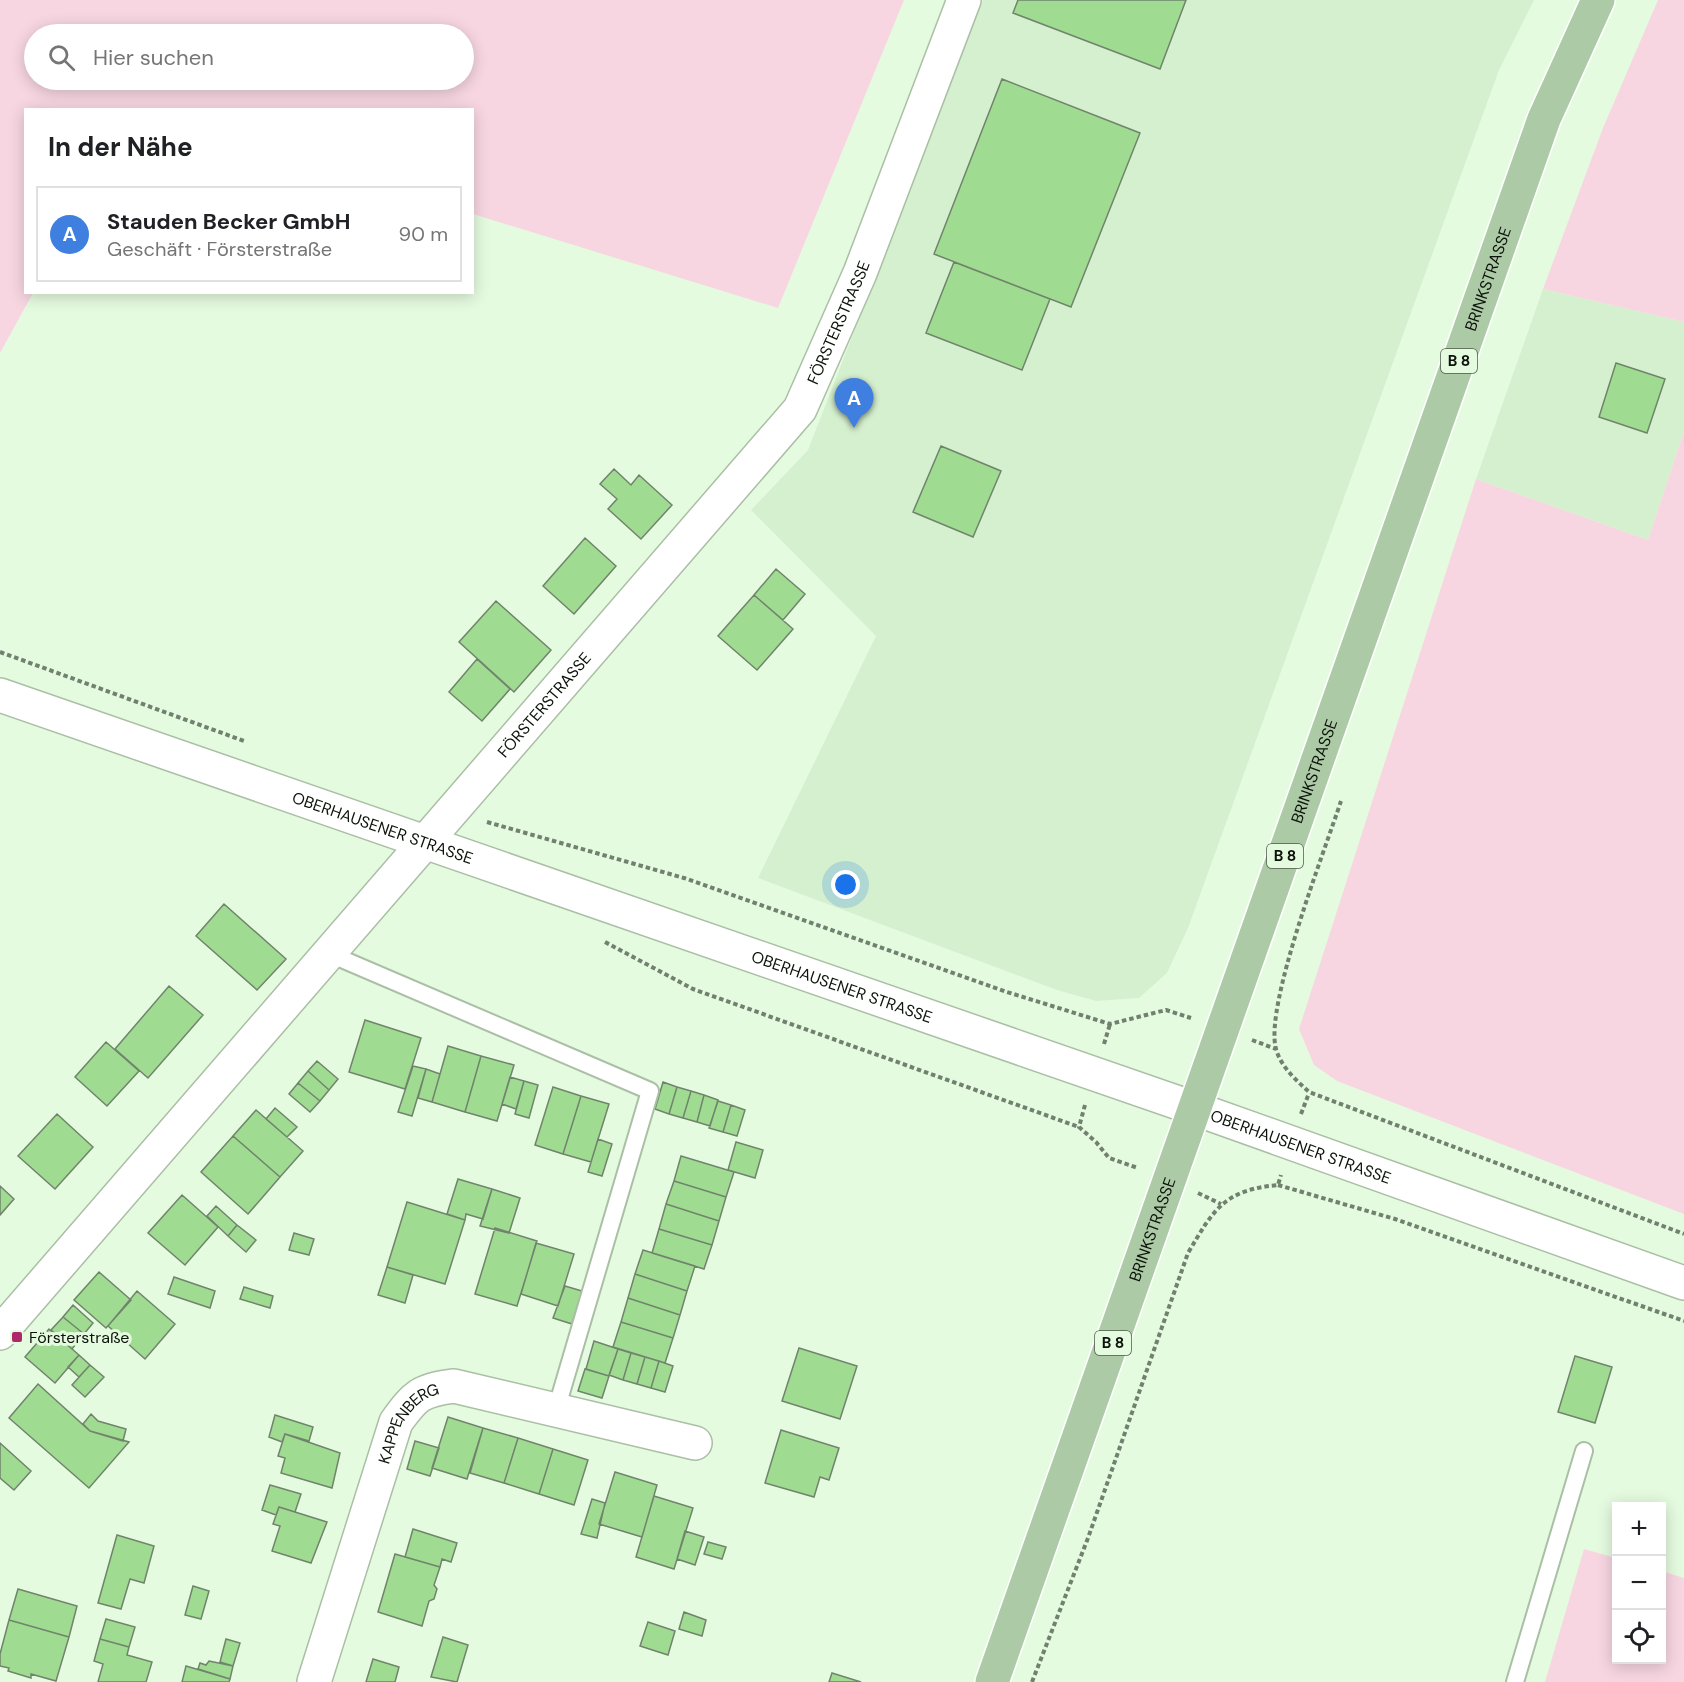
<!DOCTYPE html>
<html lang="de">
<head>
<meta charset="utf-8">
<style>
	:root { --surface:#fff; --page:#f2f2f2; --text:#202124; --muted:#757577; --line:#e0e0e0; --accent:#ae276b }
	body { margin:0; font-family:"DM Sans",sans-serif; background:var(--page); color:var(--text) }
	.controls { position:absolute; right:18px; bottom:18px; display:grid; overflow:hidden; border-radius:0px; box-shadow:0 3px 15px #0003 }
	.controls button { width:54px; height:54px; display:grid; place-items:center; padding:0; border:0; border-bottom:2px solid var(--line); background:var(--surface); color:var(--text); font:30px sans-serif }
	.you { position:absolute; left:846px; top:885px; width:21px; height:21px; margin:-15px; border:4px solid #fff; border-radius:50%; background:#1a73e8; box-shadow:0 0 0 9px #1a73e833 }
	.badge { display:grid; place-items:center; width:39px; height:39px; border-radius:50%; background:var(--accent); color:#fff; font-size:20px; font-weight:700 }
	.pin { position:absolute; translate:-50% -50px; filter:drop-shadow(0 2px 3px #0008) }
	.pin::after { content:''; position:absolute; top:32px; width:21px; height:18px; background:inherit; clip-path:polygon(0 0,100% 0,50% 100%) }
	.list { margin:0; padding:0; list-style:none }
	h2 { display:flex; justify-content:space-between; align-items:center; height:78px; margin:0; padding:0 24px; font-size:26px }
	h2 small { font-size:20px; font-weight:400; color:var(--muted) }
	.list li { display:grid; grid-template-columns:39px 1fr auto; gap:18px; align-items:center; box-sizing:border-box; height:96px; margin:0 12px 12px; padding:0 12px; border:2px solid var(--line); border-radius:0px }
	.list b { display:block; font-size:22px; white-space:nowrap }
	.list p { margin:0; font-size:20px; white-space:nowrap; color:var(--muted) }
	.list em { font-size:20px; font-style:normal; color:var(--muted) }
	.icon { flex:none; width:33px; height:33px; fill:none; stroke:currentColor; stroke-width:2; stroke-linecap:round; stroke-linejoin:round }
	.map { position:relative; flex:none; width:1684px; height:1682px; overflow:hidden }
	.search { position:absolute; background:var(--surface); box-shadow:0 3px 15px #0003; left:24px; top:24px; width:450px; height:66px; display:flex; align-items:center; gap:15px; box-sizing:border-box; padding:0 21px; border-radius:33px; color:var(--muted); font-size:22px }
	.panel { position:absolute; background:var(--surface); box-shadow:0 3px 15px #0003; left:24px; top:108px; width:450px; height:186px; border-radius:0px }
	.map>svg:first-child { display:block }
	.built { fill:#d5f0cf }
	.green { fill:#f7d6e1; fill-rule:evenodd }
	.building { fill:#a0db92; stroke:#70846c; stroke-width:1.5 }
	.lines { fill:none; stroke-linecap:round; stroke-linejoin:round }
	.lane-casing { stroke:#aabfa5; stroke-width:20 }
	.street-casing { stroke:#aabfa5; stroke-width:36 }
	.secondary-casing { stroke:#aabfa5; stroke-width:36 }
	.primary-casing { stroke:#fff; stroke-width:36 }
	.path { stroke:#72806f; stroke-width:4; stroke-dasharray:4.5 3; stroke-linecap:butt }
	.lane { stroke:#fff; stroke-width:16 }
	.street { stroke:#fff; stroke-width:33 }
	.secondary { stroke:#fff; stroke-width:33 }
	.primary { stroke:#adcaa6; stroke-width:33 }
	.poi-dot { fill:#ae276b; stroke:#e5fbe0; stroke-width:2 }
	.labels { text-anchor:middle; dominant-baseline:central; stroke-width:6; stroke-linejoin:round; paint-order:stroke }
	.shield { fill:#e5fbe0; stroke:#4d594a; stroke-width:1.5 }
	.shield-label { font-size:15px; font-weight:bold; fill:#0c130a }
	.street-label { font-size:16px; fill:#0c130a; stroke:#e5fbe0 }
	.poi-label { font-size:16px; fill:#0c130a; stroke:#e5fbe0; text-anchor:start }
</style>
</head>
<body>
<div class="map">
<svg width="1684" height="1682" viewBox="0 0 1684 1682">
	<rect width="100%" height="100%" fill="#e5fbe0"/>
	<!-- built -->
	<path class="built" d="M983 0H1534L1499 70 1188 928 1167 973 1139 998 1096 1001 1057 990 758 878 876 636 751 510 808 450Z
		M1543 289 1684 322V431L1648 540 1476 479Z"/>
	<!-- green -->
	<path class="green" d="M0 0H904L778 308 473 214 472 110H26V292L33 293 0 353ZM464 34V80H34V34Z
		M1658 0H1684V322L1543 289 1603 128Z
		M1684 431V1214L1337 1081 1314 1065 1299 1029 1476 479 1648 540Z
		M1584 1549 1616 1558V1660H1662V1571L1684 1578V1682H1545Z"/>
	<!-- building -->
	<path class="building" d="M1018 0H1186L1160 69 1013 13Z
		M1002 79 1140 133 1071 307 934 254Z
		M954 262 1050 299 1022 370 926 333Z
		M1616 363 1665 379 1647 433 1599 417Z
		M941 446 1001 471 973 537 913 512Z
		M614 469 631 485 639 475 672 505 641 539 608 509 617 499 600 484Z
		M585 538 616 566 574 614 543 586Z
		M776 569 805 594 783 620 754 595Z
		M754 595 793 629 757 670 718 636Z
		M496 601 551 650 514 692 459 642Z
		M477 659 510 689 482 721 449 692Z
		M224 904 286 959 257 990 196 936Z
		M169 986 203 1015 148 1078 115 1049Z
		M365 1020 421 1038 405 1089 349 1072Z
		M106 1042 139 1071 107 1106 75 1077Z
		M448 1046 481 1056 465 1112 432 1102Z
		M481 1056 514 1065 497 1121 465 1112Z
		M317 1061 338 1079 329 1090 308 1071Z
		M413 1066 426 1069 412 1116 398 1112Z
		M426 1069 440 1074 432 1102 418 1098Z
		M308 1071 329 1090 320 1101 298 1083Z
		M510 1077 524 1081 516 1109 502 1104Z
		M524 1081 538 1085 529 1118 515 1114Z
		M663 1082 677 1087 669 1114 655 1109Z
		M298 1083 320 1101 310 1112 289 1094Z
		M553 1087 581 1096 563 1154 535 1145Z
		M677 1087 691 1091 683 1118 669 1114Z
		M691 1091 704 1095 697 1122 683 1118Z
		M704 1095 718 1100 710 1126 697 1122Z
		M581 1096 609 1104 591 1162 563 1154Z
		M718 1101 731 1105 723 1132 709 1128Z
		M731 1105 745 1110 737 1136 723 1132Z
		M275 1108 297 1127 287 1137 266 1119Z
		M256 1110 303 1151 280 1177 233 1136Z
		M57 1114 93 1147 55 1189 18 1156Z
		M233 1136 280 1177 248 1214 201 1172Z
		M598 1139 612 1144 602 1176 588 1172Z
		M736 1142 763 1150 755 1178 728 1170Z
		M681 1156 734 1172 726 1197 674 1181Z
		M458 1179 492 1189 483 1219 466 1214 465 1220 447 1214Z
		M674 1181 726 1197 719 1221 666 1204Z
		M0 1186 14 1199 0 1215Z
		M492 1189 520 1198 509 1233 480 1226Z
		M182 1195 218 1227 185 1265 148 1233Z
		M407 1202 465 1220 445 1284 387 1267Z
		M666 1204 719 1221 712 1245 659 1229Z
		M216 1206 237 1225 228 1236 207 1216Z
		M237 1225 256 1240 246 1252 228 1236Z
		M495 1228 537 1241 517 1306 475 1294Z
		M659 1229 712 1245 704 1269 652 1253Z
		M294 1233 314 1239 309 1255 289 1250Z
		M536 1243 574 1254 558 1306 521 1294Z
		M643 1250 695 1266 687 1291 635 1274Z
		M387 1267 413 1275 405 1303 378 1295Z
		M99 1272 131 1300 106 1328 74 1300Z
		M635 1274 687 1291 680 1315 628 1298Z
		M174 1277 215 1291 210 1308 168 1294Z
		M565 1286 582 1291 572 1324 553 1318Z
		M244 1287 273 1296 270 1308 240 1299Z
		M137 1291 175 1324 145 1359 108 1326Z
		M628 1298 680 1315 673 1338 621 1322Z
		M73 1305 93 1323 84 1334 63 1317Z
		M63 1317 84 1334 72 1349 51 1330Z
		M621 1322 673 1338 665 1363 613 1347Z
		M49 1329 79 1355 55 1383 25 1357Z
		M594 1341 618 1349 609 1376 586 1369Z
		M799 1348 857 1366 840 1419 782 1401Z
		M618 1349 631 1353 623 1380 609 1375Z
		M631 1353 645 1357 637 1384 623 1380Z
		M79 1355 90 1365 79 1377 68 1367Z
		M1575 1356 1612 1367 1595 1423 1558 1412Z
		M645 1357 659 1361 651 1388 637 1384Z
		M659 1361 673 1366 665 1392 651 1388Z
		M90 1365 104 1377 85 1397 72 1385Z
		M585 1369 609 1376 602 1398 578 1391Z
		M38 1384 90 1431 129 1442 89 1488 9 1418Z
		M91 1414 98 1421 126 1429 123 1441 90 1431 83 1424Z
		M275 1415 313 1427 309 1441 285 1434 282 1442 269 1437Z
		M448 1417 483 1428 467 1479 432 1468Z
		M483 1428 518 1438 504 1483 470 1473Z
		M781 1430 839 1448 829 1480 820 1477 814 1497 765 1483Z
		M285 1434 340 1453 332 1488 281 1473 285 1458 278 1456Z
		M518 1438 553 1449 539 1494 504 1483Z
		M415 1441 439 1448 430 1476 407 1469Z
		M0 1443 31 1471 14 1490 0 1478Z
		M553 1449 588 1460 574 1505 539 1494Z
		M615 1472 657 1485 642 1537 599 1524Z
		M270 1485 301 1494 295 1512 279 1507 276 1515 262 1510Z
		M654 1496 693 1508 674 1569 636 1557Z
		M592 1499 605 1503 597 1538 581 1534Z
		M279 1507 327 1522 311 1563 272 1551 280 1526 273 1524Z
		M413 1529 457 1543 451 1562 442 1559 440 1567 405 1557Z
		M685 1531 704 1537 695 1565 677 1559Z
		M117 1535 154 1546 144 1583 130 1579 121 1609 98 1603Z
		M708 1542 726 1547 722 1559 704 1554Z
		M395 1554 440 1567 434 1585 437 1589 434 1599 429 1601 422 1626 378 1612Z
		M193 1586 209 1591 201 1619 185 1615Z
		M18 1589 77 1606 69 1637 9 1620Z
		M684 1612 706 1620 702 1636 679 1629Z
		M106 1619 135 1627 129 1647 100 1639Z
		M9 1620 69 1637 56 1681 31 1674V1678L8 1671 9 1668 0 1666V1654Z
		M648 1622 675 1631 668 1655 640 1646Z
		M443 1637 468 1645 457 1682 431 1677Z
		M100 1639 129 1647 127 1655 152 1662 146 1682H98L103 1664 94 1661Z
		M226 1639 240 1643 233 1666 220 1662Z
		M373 1659 399 1667 395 1682H366Z
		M209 1661 233 1666 230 1679 198 1669 200 1663 206 1665Z
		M186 1666 230 1679 229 1682H182Z
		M832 1673 861 1682H829Z"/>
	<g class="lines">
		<!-- lane casing -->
		<g class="lane-casing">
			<path id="lane" d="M330 954 650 1091 556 1410
				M1515 1682 1584 1451"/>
		</g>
		<!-- street casing -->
		<g class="street-casing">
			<g id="street">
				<path id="s1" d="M0 1333 800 409 860 273 964 0"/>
				<path id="s2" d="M314 1682 396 1422C415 1396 420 1390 454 1386L695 1443"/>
			</g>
		</g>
		<!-- secondary casing -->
		<g class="secondary-casing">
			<g id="secondary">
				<path id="s3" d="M0 695 1196 1109 1684 1283"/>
			</g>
		</g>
		<!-- primary casing -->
		<g class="primary-casing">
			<g id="primary">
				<path id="s4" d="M992 1682 1544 119 1598 0"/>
			</g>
		</g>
		<!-- path -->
		<path class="path" d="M0 652 244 741
			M1341 801C1325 850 1264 1006 1276 1049 1281 1067 1296 1080 1309 1092L1684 1234
			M487 822 684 878 1007 992 1110 1024 1166 1010 1191 1018
			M605 942 693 989 1079 1127
			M1252 1040 1276 1049
			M1104 1044 1110 1024
			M1085 1105 1079 1127 1096 1142 1109 1158 1138 1168
			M1301 1114 1309 1093
			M1278 1185 1395 1219 1684 1321
			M1198 1193 1221 1204
			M1032 1682 1088 1538 1188 1253C1214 1209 1224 1190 1278 1185L1281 1175"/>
		<!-- lane -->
		<use href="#lane" class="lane"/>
		<!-- street -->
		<use href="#street" class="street"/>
		<!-- secondary -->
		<use href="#secondary" class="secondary"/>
		<!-- primary -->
		<use href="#primary" class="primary"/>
	</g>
	<!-- markers -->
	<rect class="poi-dot" x="11" y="1331" width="12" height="12" rx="3"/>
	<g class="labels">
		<!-- shield labels -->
		<g class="shield">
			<rect x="1441" y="349" width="36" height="24" rx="4.5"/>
			<rect x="1267" y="844" width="36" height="24" rx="4.5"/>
			<rect x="1095" y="1331" width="36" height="24" rx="4.5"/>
		</g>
		<g class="shield-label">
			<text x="1459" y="361">B 8</text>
			<text x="1285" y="856">B 8</text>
			<text x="1113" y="1343">B 8</text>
		</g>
		<!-- street labels -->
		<g class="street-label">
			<text stroke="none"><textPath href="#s4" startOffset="1488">BRINKSTRASSE</textPath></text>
			<text stroke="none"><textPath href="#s1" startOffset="1317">FÖRSTERSTRASSE</textPath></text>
			<text stroke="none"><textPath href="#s1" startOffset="831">FÖRSTERSTRASSE</textPath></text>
			<text stroke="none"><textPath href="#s4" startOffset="966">BRINKSTRASSE</textPath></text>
			<text stroke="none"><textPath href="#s3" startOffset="405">OBERHAUSENER STRASSE</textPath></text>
			<text stroke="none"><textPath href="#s3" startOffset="891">OBERHAUSENER STRASSE</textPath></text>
			<text stroke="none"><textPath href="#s3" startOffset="1377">OBERHAUSENER STRASSE</textPath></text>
			<text stroke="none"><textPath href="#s4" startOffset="480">BRINKSTRASSE</textPath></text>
			<text stroke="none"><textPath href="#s2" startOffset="279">KAPPENBERG</textPath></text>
		</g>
		<!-- poi labels -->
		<g class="poi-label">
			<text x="29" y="1337">Försterstraße</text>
		</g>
	</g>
</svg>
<div class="controls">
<button>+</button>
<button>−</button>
<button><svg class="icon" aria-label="locate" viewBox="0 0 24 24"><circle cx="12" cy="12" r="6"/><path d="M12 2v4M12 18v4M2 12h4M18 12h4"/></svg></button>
</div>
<div class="you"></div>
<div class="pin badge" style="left:854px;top:428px;background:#3f7fe0">A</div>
<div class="search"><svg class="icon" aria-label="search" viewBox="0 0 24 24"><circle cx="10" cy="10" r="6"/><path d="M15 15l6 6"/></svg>Hier suchen</div>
<section class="panel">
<h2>In der Nähe<small></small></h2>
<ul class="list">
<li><span class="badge" style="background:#3f7fe0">A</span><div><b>Stauden Becker GmbH</b><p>Geschäft · Försterstraße</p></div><em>90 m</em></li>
</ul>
</section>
</div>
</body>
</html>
